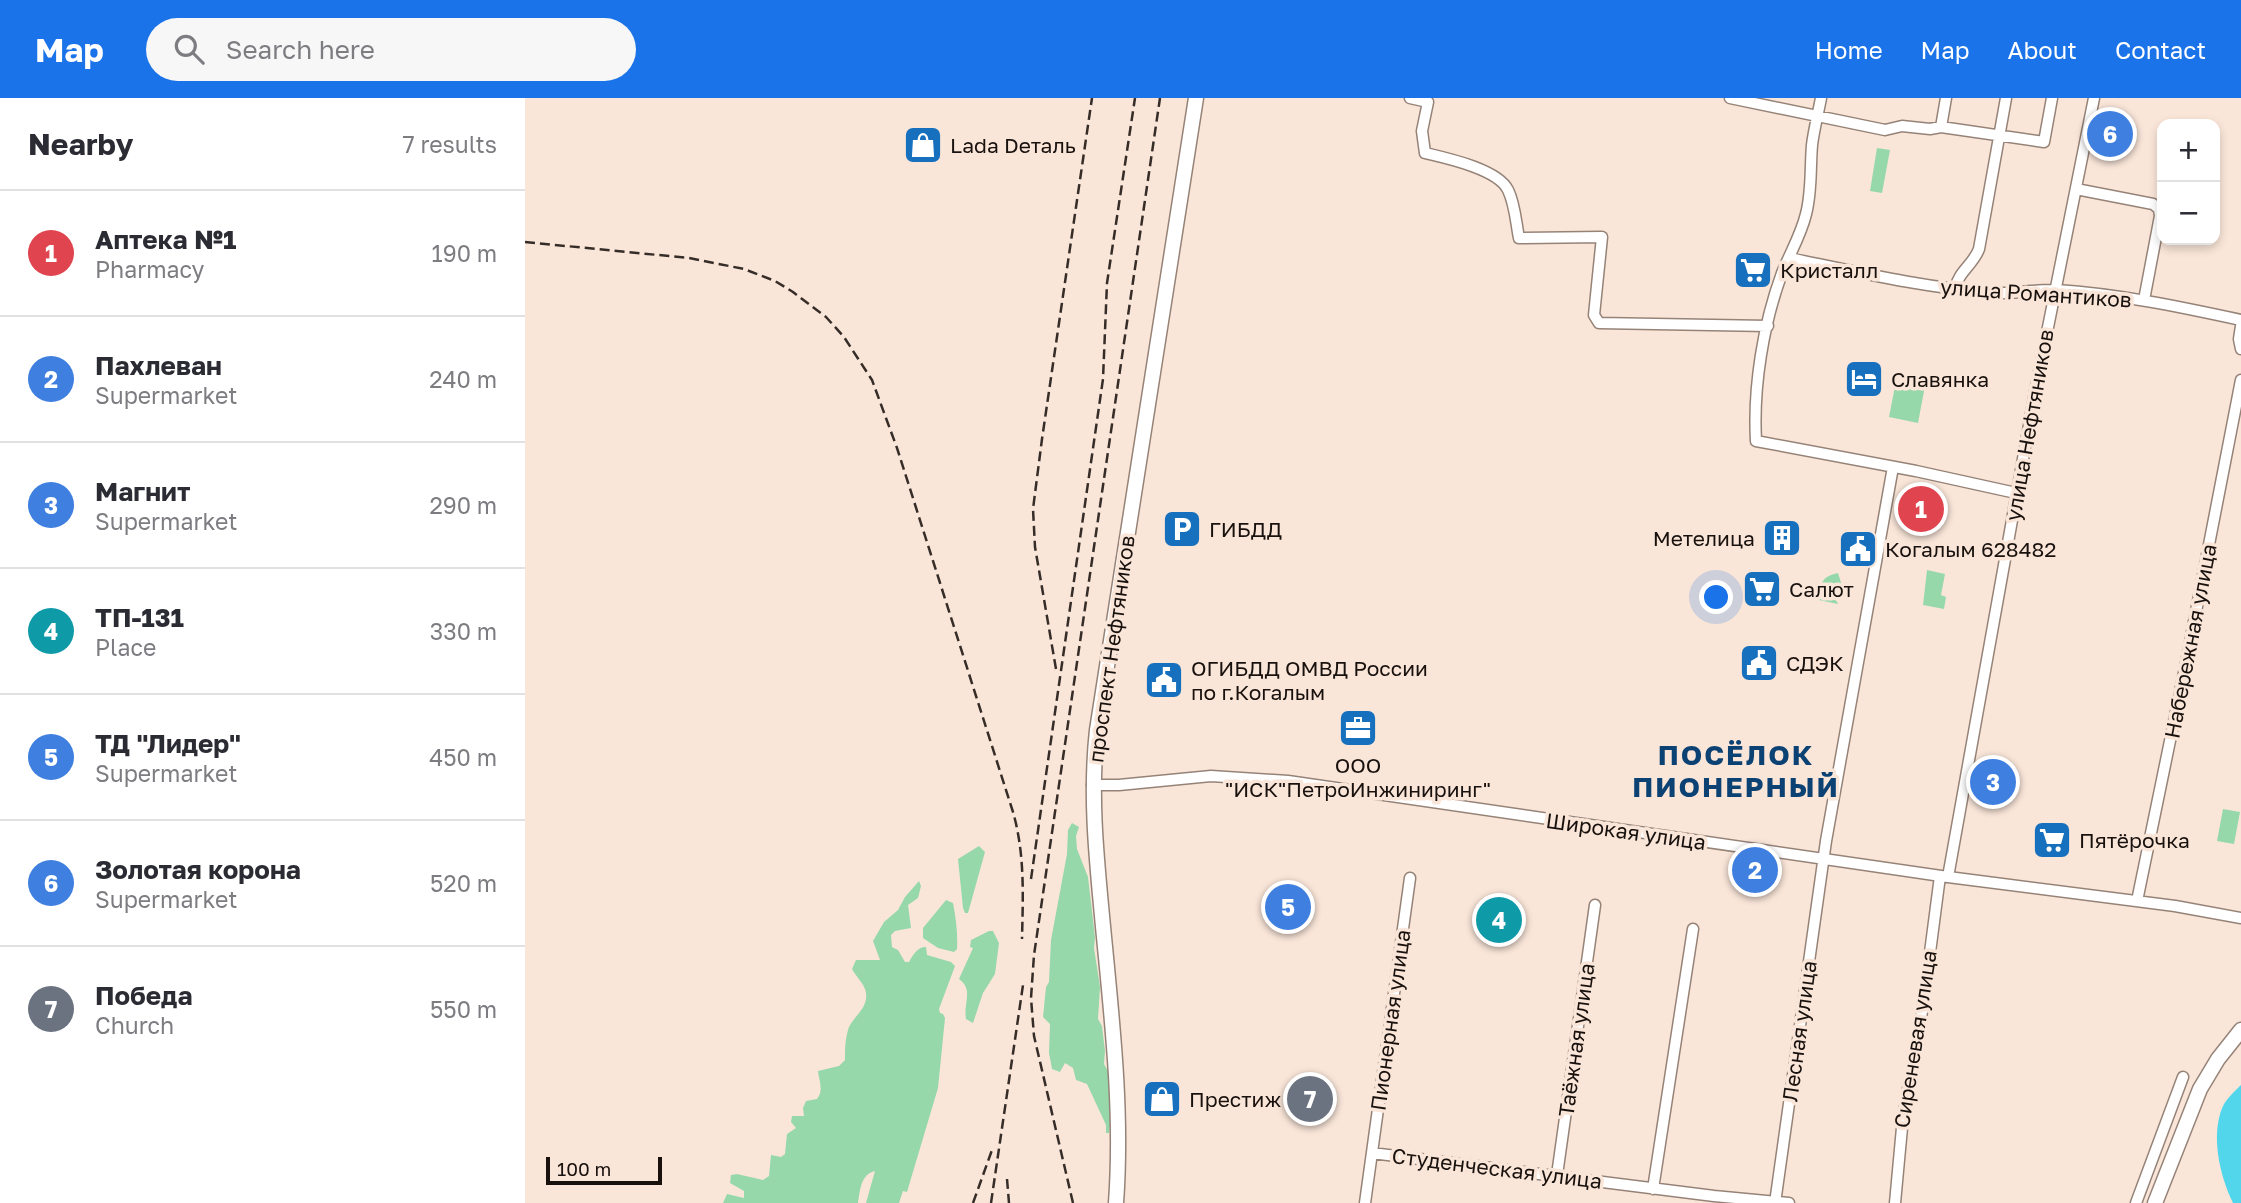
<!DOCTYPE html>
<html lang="en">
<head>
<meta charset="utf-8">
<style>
	:root { --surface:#fff; --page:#f7f7f7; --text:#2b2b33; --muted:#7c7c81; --line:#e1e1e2; --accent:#1a73e8 }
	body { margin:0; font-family:"Golos Text",sans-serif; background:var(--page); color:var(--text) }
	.controls { position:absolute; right:21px; top:21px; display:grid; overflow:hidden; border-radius:14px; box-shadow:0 4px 10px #0003 }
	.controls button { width:63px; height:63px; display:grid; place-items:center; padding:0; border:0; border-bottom:2px solid var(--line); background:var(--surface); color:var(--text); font:35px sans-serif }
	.scale { position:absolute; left:21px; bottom:18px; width:116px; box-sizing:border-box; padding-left:7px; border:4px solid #18110d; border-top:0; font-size:19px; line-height:24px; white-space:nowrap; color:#18110d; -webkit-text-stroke:5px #fae6d9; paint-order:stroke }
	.you { position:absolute; left:1192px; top:500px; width:24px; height:24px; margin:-18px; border:5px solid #fff; border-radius:50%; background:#1a73e8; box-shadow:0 0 0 10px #1a73e833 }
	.badge { display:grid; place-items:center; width:46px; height:46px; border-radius:50%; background:var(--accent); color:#fff; font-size:23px; font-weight:700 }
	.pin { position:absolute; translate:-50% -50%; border:4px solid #fff; box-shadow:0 2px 7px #0006 }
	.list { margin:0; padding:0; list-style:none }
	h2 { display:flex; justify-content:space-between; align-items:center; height:91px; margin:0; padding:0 28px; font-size:30px }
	h2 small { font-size:23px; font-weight:400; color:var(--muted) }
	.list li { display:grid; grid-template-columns:46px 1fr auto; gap:21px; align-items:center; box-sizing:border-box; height:126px; padding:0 28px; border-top:2px solid var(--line) }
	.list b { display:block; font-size:26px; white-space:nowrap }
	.list p { margin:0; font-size:23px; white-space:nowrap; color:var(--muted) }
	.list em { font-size:23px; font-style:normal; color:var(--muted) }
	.icon { flex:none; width:38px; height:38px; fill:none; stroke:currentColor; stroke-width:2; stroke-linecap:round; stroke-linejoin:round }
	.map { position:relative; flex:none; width:1716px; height:1105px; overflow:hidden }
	header { display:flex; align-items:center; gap:42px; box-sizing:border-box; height:98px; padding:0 35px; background:var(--accent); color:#fff }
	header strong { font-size:33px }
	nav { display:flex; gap:38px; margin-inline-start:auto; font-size:24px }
	.search { width:490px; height:63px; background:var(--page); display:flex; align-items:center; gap:18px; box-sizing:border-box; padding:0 24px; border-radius:38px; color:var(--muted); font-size:26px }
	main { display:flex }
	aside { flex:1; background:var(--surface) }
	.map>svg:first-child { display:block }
	.green { fill:#96d8aa }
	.water { fill:#51d6eb }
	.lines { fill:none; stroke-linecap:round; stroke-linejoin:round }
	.minor-casing { stroke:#968378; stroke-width:13 }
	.major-casing { stroke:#968378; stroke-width:17 }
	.minor { stroke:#fff; stroke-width:10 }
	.major { stroke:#fff; stroke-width:14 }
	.rail { stroke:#362d28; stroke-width:2.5; stroke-dasharray:10 5; stroke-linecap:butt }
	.labels { text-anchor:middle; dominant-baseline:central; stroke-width:7; stroke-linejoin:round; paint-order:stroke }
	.poi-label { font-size:21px; fill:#18110d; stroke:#fae6d9; text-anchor:start }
	.street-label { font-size:21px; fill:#18110d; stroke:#fae6d9 }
	.district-label { font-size:28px; font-weight:bold; letter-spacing:2px; fill:#0b4273; stroke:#fae6d9 }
</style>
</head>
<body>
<header>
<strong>Map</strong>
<div class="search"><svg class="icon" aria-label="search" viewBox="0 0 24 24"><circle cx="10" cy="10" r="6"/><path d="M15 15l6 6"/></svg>Search here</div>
<nav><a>Home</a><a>Map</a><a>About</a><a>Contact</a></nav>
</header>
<main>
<aside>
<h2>Nearby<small>7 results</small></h2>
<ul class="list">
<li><span class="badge" style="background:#e0444e">1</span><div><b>Аптека №1</b><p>Pharmacy</p></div><em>190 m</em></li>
<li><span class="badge" style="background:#3f7fe0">2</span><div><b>Пахлеван</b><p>Supermarket</p></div><em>240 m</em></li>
<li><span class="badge" style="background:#3f7fe0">3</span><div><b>Магнит</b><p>Supermarket</p></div><em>290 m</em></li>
<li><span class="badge" style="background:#0f9aa8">4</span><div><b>ТП-131</b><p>Place</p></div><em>330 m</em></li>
<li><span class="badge" style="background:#3f7fe0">5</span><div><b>ТД &quot;Лидер&quot;</b><p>Supermarket</p></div><em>450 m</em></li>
<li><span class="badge" style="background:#3f7fe0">6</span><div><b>Золотая корона</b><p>Supermarket</p></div><em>520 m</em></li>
<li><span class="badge" style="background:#6b7280">7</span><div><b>Победа</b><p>Church</p></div><em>550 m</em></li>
</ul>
</aside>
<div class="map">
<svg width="1716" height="1105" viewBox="0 0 1716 1105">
	<rect width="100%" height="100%" fill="#fae6d9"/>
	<!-- green -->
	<path class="green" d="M1352 50 1365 52 1357 95 1345 93Z
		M1371 283 1400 288 1393 325 1364 319Z
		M1402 472 1420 476 1416 497 1421 499 1419 511 1398 507Z
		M1313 475 1319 494 1309 498 1313 506 1294 502C1295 485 1296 479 1313 475Z
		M1698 711 1715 714 1709 746 1692 743Z
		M547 725 554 729 551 738 552 751 563 779 570 839 569 850 575 889 573 921 577 928 580 953 579 966 583 973 586 1021 584 1035H581V1027L562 986 551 982 548 970 540 965 535 974 527 971 524 955 525 926 518 919 521 889 524 884 526 842 542 756 543 732Z
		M454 748 460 754 443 815H440L438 810 433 761Z
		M394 783 396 788 393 800 383 807 386 830 370 833 366 837 367 849 373 852 380 864H384C388 857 392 849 401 849L402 857 426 864 430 868 414 911 415 915 418 916 420 920 413 990 382 1094 378 1093 374 1105H341L350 1073C336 1076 335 1092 333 1105H198L202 1096 219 1100V1093L205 1085 206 1077 212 1076 238 1082 244 1078 246 1057 256 1059 260 1056 262 1036 271 1030 266 1024 267 1018H279L278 1010 281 1003 292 1001C299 992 294 983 293 973L314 968 320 962C320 950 320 941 324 929 330 917 343 910 341 895 340 886 331 879 327 871L331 862H355L348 843 359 824 373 812 380 799Z
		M421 802 428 805C431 821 433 836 432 851L429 854 413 850 398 840V830Z
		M464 833H468L474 845 470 876 458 895 448 925 441 921C438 904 449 892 434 881L448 850 445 849 446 842Z"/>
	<!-- water -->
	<path class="water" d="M1716 987V1105H1708C1695 1078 1685 1037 1698 1008 1702 1000 1710 993 1716 987Z"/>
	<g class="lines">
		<!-- minor casing -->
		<g class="minor-casing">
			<path id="minor" d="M885 0 903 4 897 33 900 55C921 60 973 71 983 92 990 106 991 125 994 140L1077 139 1069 217 1074 225 1243 228
				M1205 0 1360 32 1377 28 1405 31 1416 29 1519 44 1527 0
				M1296 0C1293 16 1289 31 1287 47 1285 71 1287 93 1281 116 1276 137 1265 155 1257 175 1238 227 1228 289 1231 343L1391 373 1491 395
				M1416 29 1421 0
				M1551 91 1628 106 1634 111 1635 118 1619 202
				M1264 160C1332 174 1400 190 1469 195 1490 196 1511 191 1532 192 1594 196 1656 209 1716 222
				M1430 191C1433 174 1448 167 1454 151L1481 0
				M1716 228 1714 241 1716 251
				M567 687H594L686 678 763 683 1423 779 1650 808 1716 820
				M1423 779 1510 294 1569 0
				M1612 803 1660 570 1716 282
				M847 1055 1189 1098 1264 1105
				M1032 1077 1070 807
				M1128 1091 1168 831
				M840 1105 885 780
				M1250 1105 1301 743 1368 369
				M1370 1105 1378 1019 1398 908 1415 778
				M1611 1105 1658 979"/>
		</g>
		<!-- major casing -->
		<g class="major-casing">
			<path id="major" d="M591 1105C598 1009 586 914 577 818 571 755 565 695 572 632L671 0
				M1630 1105 1675 991 1693 961 1716 932"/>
		</g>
		<!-- minor -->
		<use href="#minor" class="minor"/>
		<!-- major -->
		<use href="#major" class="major"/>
		<!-- rail -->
		<path class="rail" d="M0 144 164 160 219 171 250 183 268 194 301 219 319 239 347 282 372 350 488 714C500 756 498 798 497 841
			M531 571 510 449 508 411 517 341 567 0
			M506 781 578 281 582 185 610 0
			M482 1081 484 1105
			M448 1105 467 1052
			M466 1105 498 887
			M548 1105 509 938 506 900 509 857 635 0"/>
	</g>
	<!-- icons -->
	<defs>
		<g id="shop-square" transform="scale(2.0125)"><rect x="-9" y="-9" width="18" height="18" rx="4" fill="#1770bd" stroke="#fae6d9"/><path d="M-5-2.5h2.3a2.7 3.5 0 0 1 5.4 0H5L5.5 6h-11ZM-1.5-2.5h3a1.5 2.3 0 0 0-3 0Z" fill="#fff"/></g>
		<g id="supermarket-square" transform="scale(2.0125)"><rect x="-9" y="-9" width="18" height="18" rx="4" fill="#1770bd" stroke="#fae6d9"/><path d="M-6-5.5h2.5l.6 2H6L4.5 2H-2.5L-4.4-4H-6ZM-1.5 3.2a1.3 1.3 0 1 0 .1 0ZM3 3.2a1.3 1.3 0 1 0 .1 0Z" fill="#fff"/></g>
		<g id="hotel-square" transform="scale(2.0125)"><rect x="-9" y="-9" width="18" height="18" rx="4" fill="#1770bd" stroke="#fae6d9"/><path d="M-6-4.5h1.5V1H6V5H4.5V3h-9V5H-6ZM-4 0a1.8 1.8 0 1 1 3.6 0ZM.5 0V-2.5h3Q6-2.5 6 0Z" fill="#fff"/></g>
		<g id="parking-square" transform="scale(2.0125)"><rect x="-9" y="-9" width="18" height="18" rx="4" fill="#1770bd" stroke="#fae6d9"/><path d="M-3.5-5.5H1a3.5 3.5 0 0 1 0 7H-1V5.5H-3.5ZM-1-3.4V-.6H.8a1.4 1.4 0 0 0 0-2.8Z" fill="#fff"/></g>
		<g id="building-square" transform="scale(2.0125)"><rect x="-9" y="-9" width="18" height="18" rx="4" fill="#1770bd" stroke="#fae6d9"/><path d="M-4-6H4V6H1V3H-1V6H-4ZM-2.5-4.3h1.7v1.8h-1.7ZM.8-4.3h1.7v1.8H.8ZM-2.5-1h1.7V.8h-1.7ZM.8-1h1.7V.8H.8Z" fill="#fff"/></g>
		<g id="civic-square" transform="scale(2.0125)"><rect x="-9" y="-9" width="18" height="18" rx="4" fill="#1770bd" stroke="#fae6d9"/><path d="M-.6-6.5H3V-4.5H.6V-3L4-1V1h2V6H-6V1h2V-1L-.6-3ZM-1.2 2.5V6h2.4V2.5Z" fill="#fff"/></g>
		<g id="office-square" transform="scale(2.0125)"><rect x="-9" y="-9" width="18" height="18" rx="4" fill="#1770bd" stroke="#fae6d9"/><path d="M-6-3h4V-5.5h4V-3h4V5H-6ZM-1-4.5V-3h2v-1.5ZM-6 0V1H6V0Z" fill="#fff"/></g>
	</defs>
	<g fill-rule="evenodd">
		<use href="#shop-square" x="398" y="47"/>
		<use href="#supermarket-square" x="1228" y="172"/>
		<use href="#hotel-square" x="1339" y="281"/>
		<use href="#parking-square" x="657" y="431"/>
		<use href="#building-square" x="1257" y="440"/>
		<use href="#civic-square" x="1333" y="451"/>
		<use href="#supermarket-square" x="1237" y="491"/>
		<use href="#civic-square" x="1234" y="565"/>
		<use href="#civic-square" x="639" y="582"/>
		<use href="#office-square" x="833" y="630"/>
		<use href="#supermarket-square" x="1527" y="742"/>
		<use href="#shop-square" x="637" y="1001"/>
	</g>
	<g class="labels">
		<!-- poi labels -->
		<g class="poi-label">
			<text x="425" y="47">Lada Dеталь</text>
			<text x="1255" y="172">Кристалл</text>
			<text x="1366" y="281">Славянка</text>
			<text x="684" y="431">ГИБДД</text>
			<text x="1230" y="440" text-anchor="end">Метелица</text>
			<text x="1360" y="451">Когалым 628482</text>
			<text x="1264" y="491">Салют</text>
			<text x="1261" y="565">СДЭК</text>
			<text x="666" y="570">ОГИБДД ОМВД России<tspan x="666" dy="24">по г.Когалым</tspan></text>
			<text x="833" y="667" text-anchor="middle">ООО<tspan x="833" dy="24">"ИСК"ПетроИнжиниринг"</tspan></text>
			<text x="1554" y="742">Пятёрочка</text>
			<text x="664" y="1001">Престиж</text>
		</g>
		<!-- street labels -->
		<g class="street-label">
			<text transform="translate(1511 195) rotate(4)">улица Романтиков</text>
			<text transform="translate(1504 327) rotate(-80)">улица Нефтяников</text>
			<text transform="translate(1665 543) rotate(-79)">Набережная улица</text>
			<text transform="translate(586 551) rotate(-82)">проспект Нефтяников</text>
			<text transform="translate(1101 733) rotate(8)">Широкая улица</text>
			<text transform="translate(865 922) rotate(-82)">Пионерная улица</text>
			<text transform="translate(1274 933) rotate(-82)">Лесная улица</text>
			<text transform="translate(1390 941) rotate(-81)">Сиреневая улица</text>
			<text transform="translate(1051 942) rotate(-82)">Таёжная улица</text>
			<text transform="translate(972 1070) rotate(7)">Студенческая улица</text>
		</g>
		<!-- district labels -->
		<g class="district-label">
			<text x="1211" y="656">ПОСЁЛОК<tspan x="1211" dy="32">ПИОНЕРНЫЙ</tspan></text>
		</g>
	</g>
</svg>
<div class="controls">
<button>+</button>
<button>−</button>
</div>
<div class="scale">100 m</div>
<div class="you"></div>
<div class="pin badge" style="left:1396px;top:411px;background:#e0444e">1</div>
<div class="pin badge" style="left:1230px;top:772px;background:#3f7fe0">2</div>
<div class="pin badge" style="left:1468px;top:684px;background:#3f7fe0">3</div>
<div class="pin badge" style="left:974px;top:822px;background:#0f9aa8">4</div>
<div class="pin badge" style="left:763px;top:809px;background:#3f7fe0">5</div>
<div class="pin badge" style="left:1585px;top:36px;background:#3f7fe0">6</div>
<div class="pin badge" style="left:785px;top:1001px;background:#6b7280">7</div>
</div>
</main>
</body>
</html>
